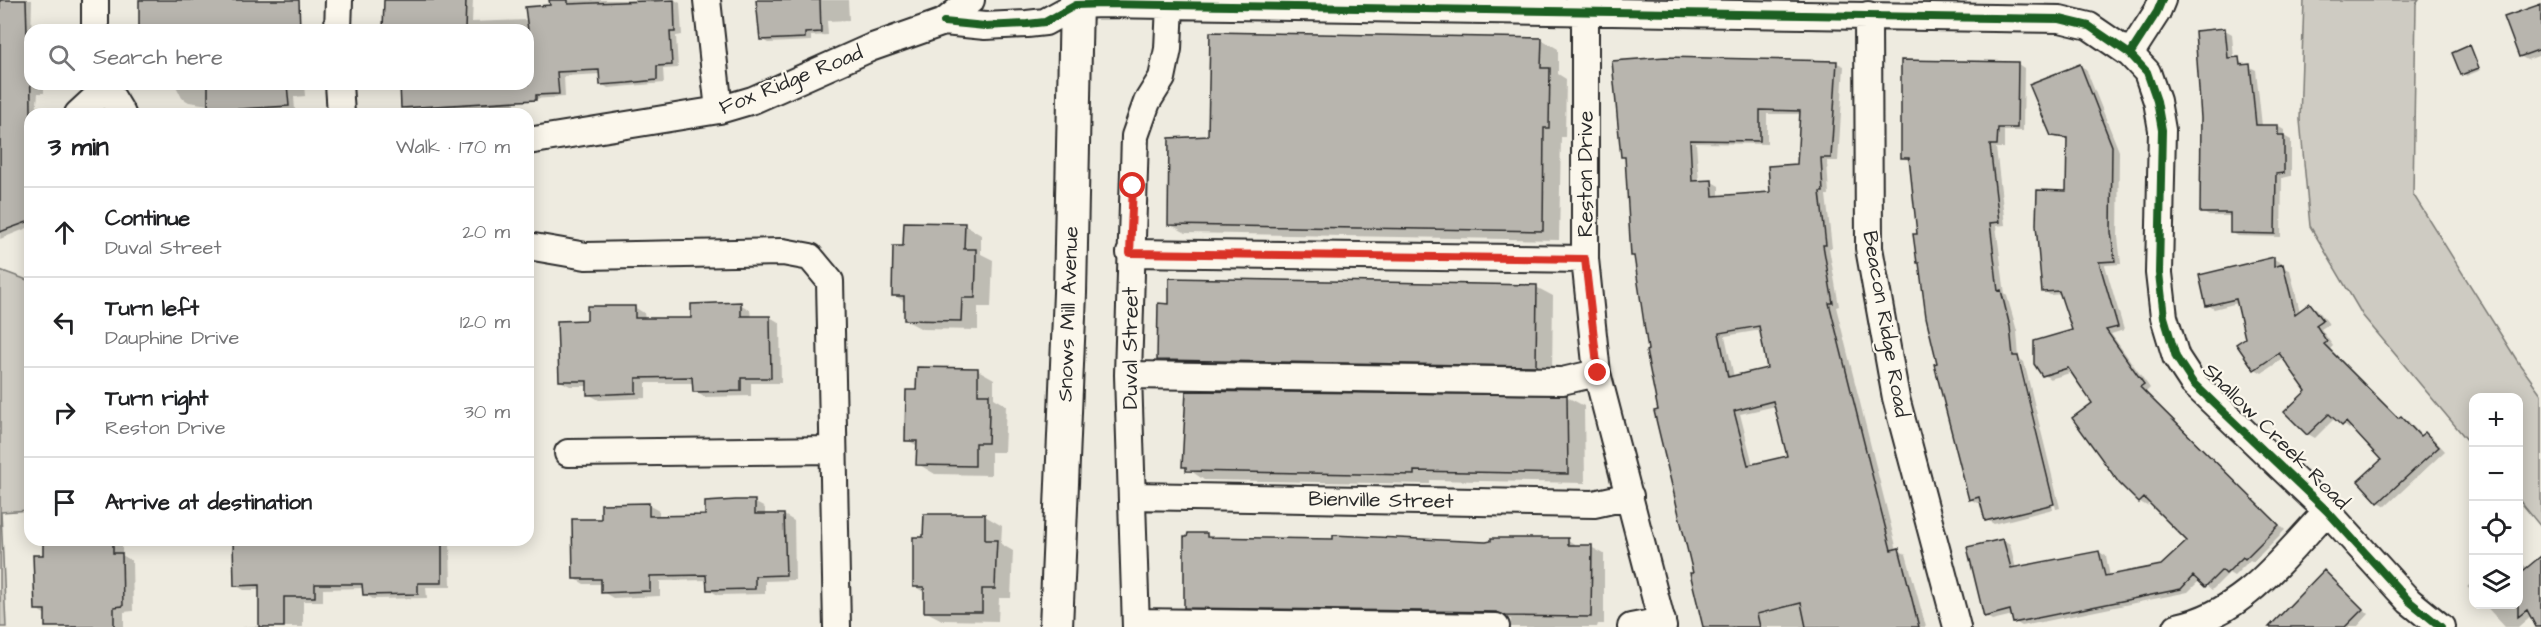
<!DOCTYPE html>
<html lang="en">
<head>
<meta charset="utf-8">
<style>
	:root { --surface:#fff; --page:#f2f2f2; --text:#202124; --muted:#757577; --line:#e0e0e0 }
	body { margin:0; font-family:"Architects Daughter",sans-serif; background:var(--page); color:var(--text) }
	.controls { position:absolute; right:18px; bottom:18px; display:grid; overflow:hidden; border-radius:12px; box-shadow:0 3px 15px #0003 }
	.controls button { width:54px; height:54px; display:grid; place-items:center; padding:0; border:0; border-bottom:2px solid var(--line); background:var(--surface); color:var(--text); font:30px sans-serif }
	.stop { position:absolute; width:18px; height:18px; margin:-14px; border:4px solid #d93025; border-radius:50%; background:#fff }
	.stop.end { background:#d93025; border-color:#fff; box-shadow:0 2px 6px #0008 }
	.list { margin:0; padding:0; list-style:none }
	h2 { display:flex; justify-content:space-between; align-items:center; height:78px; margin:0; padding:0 24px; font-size:26px }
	h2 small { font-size:20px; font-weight:400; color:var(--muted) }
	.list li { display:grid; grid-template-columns:39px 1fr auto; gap:18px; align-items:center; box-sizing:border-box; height:90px; padding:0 24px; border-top:2px solid var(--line) }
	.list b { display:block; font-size:22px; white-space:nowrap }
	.list p { margin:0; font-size:20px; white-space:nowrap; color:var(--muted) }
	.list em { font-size:20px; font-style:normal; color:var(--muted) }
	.icon { flex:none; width:33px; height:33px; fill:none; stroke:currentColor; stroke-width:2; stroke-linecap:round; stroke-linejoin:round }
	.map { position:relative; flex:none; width:2541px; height:627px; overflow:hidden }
	.search { position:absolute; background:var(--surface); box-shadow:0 3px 15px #0003; left:24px; top:24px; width:510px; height:66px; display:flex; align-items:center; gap:15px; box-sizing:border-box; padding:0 21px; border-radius:18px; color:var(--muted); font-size:22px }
	.panel { position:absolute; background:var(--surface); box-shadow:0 3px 15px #0003; left:24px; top:108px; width:510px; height:438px; border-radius:18px }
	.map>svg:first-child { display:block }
	.green { fill:#cecbc2; stroke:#7c7b76; stroke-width:1.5 }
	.shadow { fill:#0003; fill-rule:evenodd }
	.building { fill:#b8b5ae; stroke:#2b2b2b; stroke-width:1.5; fill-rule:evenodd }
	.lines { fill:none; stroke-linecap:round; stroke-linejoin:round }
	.minor-casing { stroke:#2b2b2b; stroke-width:30 }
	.major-casing { stroke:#2b2b2b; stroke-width:36 }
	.minor { stroke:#fbf7ec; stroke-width:26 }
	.major { stroke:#fbf7ec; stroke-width:32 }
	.cycleway-casing { stroke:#fbf7ec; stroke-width:11 }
	.cycleway { stroke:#1b5e20; stroke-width:8 }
	.route { stroke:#d93025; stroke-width:8 }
	.labels { text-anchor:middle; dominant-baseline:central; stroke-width:4.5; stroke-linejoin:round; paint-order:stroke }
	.street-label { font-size:21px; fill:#2b2b2b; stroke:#fbf7ec }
</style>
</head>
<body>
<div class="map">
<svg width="2541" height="627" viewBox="0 0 2541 627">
	<rect width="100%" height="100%" fill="#eeebe0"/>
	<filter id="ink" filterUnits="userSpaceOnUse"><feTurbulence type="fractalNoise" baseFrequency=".0167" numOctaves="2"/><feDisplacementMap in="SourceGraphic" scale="12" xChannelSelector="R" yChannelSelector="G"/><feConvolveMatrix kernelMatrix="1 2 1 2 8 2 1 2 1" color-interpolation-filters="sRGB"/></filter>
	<g filter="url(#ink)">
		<!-- green -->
		<path class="green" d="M2304 0H2419L2416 4 2413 194 2518 362 2541 394V527L2519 500 2518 398H2474L2473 447 2363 316 2310 226 2300 120Z
			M0 270 30 281V510L1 512 6 627H0Z"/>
		<!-- shadow -->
		<path class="shadow" d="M0 0H32L30 84H44V93H38L36 114H30V227L0 239Z
			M141 0H284L300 26 306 30H148L141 26Z
			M386 0H473L472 22 527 20 551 7V0H675L680 3 682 35 676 36 678 68 663 69 664 83 608 88 602 84 601 74 564 76 565 97 515 100V105L409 111 402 107 401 87H388L382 84H528V30H379L378 25H385Z
			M758 0H848L849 20 827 21 828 35 811 36V41L768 43 761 39Z
			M2541 5V55L2527 60 2520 56Z
			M2225 30 2232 34 2234 59 2256 70 2262 126H2277L2284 130V136L2291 140V176L2282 178 2281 237 2238 236 2231 232 2232 216H2209L2202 212Z
			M1541 39 1558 49V74L1566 79 1565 137H1561L1559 240 1186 233 1169 224 1210 137Z
			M2470 47 2481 70 2466 76 2454 54Z
			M1837 63 1844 66 1838 161H1827L1829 195H1826L1832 248H1829L1839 306 1836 307 1897 550 1906 554 1926 627H1706L1660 411 1636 257 1633 255 1627 159 1622 156ZM1767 114H1801L1799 166 1771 193 1719 197V186L1712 182H1699L1696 143 1767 144ZM1761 330 1768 369 1734 377 1725 336ZM1776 406 1789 457 1753 465 1740 414Z
			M2018 64 2024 68 2023 131H2004V148H1996L2005 225 1996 226 2005 294 2007 296 2017 331 2019 358H2016L2053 509 1994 524 1987 520 1982 502 1977 503 1970 499 1939 364 1910 161 1903 157Z
			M2079 65 2086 69 2119 151 2118 237 2121 264 2105 265 2124 330 2111 334 2150 388 2146 392 2285 530 2253 562 2250 560 2234 576 2229 573 2212 590 2200 580 2188 592 2022 626 2015 622 2013 615 1992 620 1985 616 2003 540 2010 544 2016 569 2099 552 2106 556 2110 577 2162 566 2189 541 2150 502 2147 506 2140 502 2120 482 2094 403 2073 372 2050 379 2043 374 2073 331 2062 294 2050 295 2044 291 2067 192 2068 141 2052 135Z
			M175 84H304L305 96 294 97 295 110 215 114 209 110V105L189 102 182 98Z
			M964 225 981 235V254L993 260 991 307H978V330L922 329 905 320V302L894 295 905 247Z
			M2274 259 2281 263V267L2290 270 2300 312 2311 305 2317 309 2329 324 2321 329 2333 346 2330 349 2400 419 2408 421 2422 436 2425 434 2432 437 2445 451 2386 506 2379 502 2383 460 2352 426 2349 429 2335 418 2315 438 2308 434 2286 412 2308 391 2284 358 2262 373 2255 369 2238 345 2247 339 2238 303 2214 309 2208 305 2201 276ZM2243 295V298L2211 306V303Z
			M1536 287 1553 296 1552 374 1176 369 1159 360 1170 305Z
			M740 304 750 310 751 318 770 317 780 323 781 383H751V396L704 397 694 391V383H646V398L599 400 588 394V386H570L560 381 588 322 634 307 644 313 645 320 693 319Z
			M2020 359 2024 362 2060 508 2056 509Z
			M978 370 994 379V398L1006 405 1004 452H991V475L935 474 918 464V446L907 440 918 392Z
			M1567 397 1584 406 1585 483 1430 480V484L1204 480 1184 466Z
			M754 502 765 508V515H784L794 521 795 580 765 581V594L718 595 708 589V580L660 581V596L613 598 603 592 602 584H584L574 578 603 520 648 505 659 511V518L707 517Z
			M985 516 1002 526 1001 544 1013 551 1011 598H999L998 621 942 620 925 611V593L914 586 925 539Z
			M1189 535H1207L1214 539 1486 543 1568 540 1579 547H1591L1604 554V624H1598L1597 627H1510L1511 619 1198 614 1185 607Z
			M44 540H122V555L132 561 133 611 124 612V627H46V615L36 609 45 557Z
			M235 540H450L451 587H426L427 598 373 599 364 594V588L323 589V601H303V627H241L261 626V590H244L235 585Z
			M2518 559 2528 569 2541 607 2518 627H2505L2484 604H2518Z
			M2324 572 2369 614 2357 627H2274Z
			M2474 581V593L2467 587Z"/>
		<!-- building -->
		<path class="building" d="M0 0H26L27 33H30L31 111 30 221 0 232Z
			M139 0H299L300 30H153V27H139Z
			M384 0H466L465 30H383Z
			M549 0H568V4L674 0 675 32H670L672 65 657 66V80L628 83 600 85 599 70 557 72 559 94 536 95V100L401 108 400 84H528V30L525 7 550 5Z
			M756 0H820L821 32 805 33V38L760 40Z
			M2541 4V49L2519 57 2504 17Z
			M2225 28 2228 58 2239 57 2240 65 2250 64 2256 125H2278V135H2284V173L2276 174 2275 234 2230 233V213H2200L2201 118 2195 31Z
			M1210 32 1542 38 1541 68H1550L1549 128H1544L1543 231 1168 225 1169 138 1208 136Z
			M2470 45 2479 68 2461 75 2452 53Z
			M1665 57 1837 61 1831 158H1821L1823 192H1820L1826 245H1823L1833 303H1829L1891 550 1899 548 1919 627H1806L1801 603 1757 614 1760 627H1703L1690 573H1693L1654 411 1658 410 1646 351 1648 350 1634 256H1631L1625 157H1621L1612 61ZM1760 110 1800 111 1797 164 1768 166 1770 192 1713 196 1712 180 1692 181 1690 140 1760 141ZM1759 326 1767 368 1728 377 1719 333ZM1773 401 1787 456 1748 465 1734 411Z
			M1901 60 2018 62 2017 128H1998L1997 145H1990L1999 222 1990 223 1998 291 2001 290 2010 327 2013 356H2018L2054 504 1985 521 1979 497 1969 500 1934 364 1937 363 1926 317 1919 263H1917L1913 234H1917L1909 158H1901Z
			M2080 64 2112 146 2111 232 2115 261 2099 262 2118 327 2106 330 2144 384 2140 387 2279 525 2245 559 2243 557 2226 574 2222 570 2205 587 2193 576 2181 589 2013 623 2010 610 1984 617 1967 547 2003 539 2011 568 2099 551 2105 576 2161 565 2187 541 2144 498 2139 503 2119 483 2072 418 2092 403 2068 368 2042 376 2034 364V341L2072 330 2059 291 2042 292 2036 225 2037 190 2066 191 2067 138 2051 136 2029 84Z
			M208 84H287L289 106 208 111Z
			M904 222 965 223 964 249H976V269L975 298H962L961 321 904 320V296H892L893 246H903Z
			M2274 257V267L2283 264 2295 314 2310 303 2323 320 2316 325 2327 342 2324 344 2398 418 2401 416 2420 436 2425 432 2439 447 2378 503 2358 481 2381 460 2346 422 2342 426 2329 414 2307 435 2284 412 2306 391 2279 353 2254 370 2236 344 2245 338 2236 299 2206 306 2199 275Z
			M1169 278 1537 285 1536 366 1157 360 1158 303 1169 304Z
			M741 302V316H770L771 378H741V391L693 392 692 377 636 378V393L587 395V381H559L557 321 587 320V306H635V318H691V304Z
			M917 367 978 368V394H989V414L988 443H975V466L916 465 917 441H905L906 390H916Z
			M1186 391 1567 395 1568 474 1414 471V475L1186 471V467H1182Z
			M736 500H755V514H784L786 575 755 576V589L707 590 706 575 650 576V591L601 593V579H573L572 519H601V504L649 503V516L705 515V502Z
			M924 514H985V540H997L996 560 995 589H982V612H924V587H913V537H923Z
			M1188 533H1207V537L1333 539V535L1486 542 1491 541V538H1568V545H1592L1591 617 1506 616 1496 612 1184 608V537H1187Z
			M43 540H113V553H122L123 606 114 607V627H45V610H35L33 555H43Z
			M233 540H442V583H418V594L363 595 362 584H315V597H284V627H259V585L234 586Z
			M2541 556V627H2536L2527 610 2518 617V575Z
			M2324 570 2363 609 2345 627H2269Z"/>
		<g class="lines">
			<!-- minor casing -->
			<g class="minor-casing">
				<path id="minor" d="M707 0 719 110
					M1585 0V259L1597 373 1663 627
					M2162 0 2157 12 2130 54 2147 72 2157 101 2162 130 2159 273 2164 317 2176 357 2193 383 2327 511 2409 601 2441 627
					M1868 15 1869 248 1896 398 1957 627
					M944 22 985 26 1027 24 1045 22 1076 5 1103 4 2060 19 2089 26 2130 54
					M95 30V0
					M338 30 339 0
					M104 84 122 114
					M339 84 341 114
					M78 114 105 89
					M528 141 719 110 753 100 870 48 944 22 971 0
					M528 246 586 256 783 252 810 257 830 281 837 627
					M1130 253 1585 259
					M1128 375 1562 381 1597 373
					M568 453 833 450
					M1132 496 1594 504 1630 496
					M1136 622 1496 627
					M1136 627 1128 375 1135 136 1147 102 1162 78 1168 49 1170 4
					M1631 627 1662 621
					M2177 627C2244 613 2282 558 2327 511"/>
			</g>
			<!-- major casing -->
			<g class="major-casing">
				<path id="major" d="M1056 627 1070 293 1076 0"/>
			</g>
			<!-- minor -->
			<use href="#minor" class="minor"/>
			<!-- major -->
			<use href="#major" class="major"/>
			<!-- cycleway casing -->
			<g class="cycleway-casing">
				<path id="cycleway" d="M2162 0 2157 12 2130 54 2147 72 2157 101 2162 130 2159 273 2164 317 2176 357 2193 383 2327 511 2409 601 2441 627
					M944 22 985 26 1027 24 1045 22 1076 5 1103 4 2060 19 2089 26 2130 54"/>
			</g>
			<!-- cycleway -->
			<use href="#cycleway" class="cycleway"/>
		</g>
	</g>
	<g class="lines" filter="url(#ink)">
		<!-- route -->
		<path class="route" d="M1133 186 1130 253 1585 259 1598 373"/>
	</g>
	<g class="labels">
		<!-- street labels -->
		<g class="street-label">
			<text transform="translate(791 80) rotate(-22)">Fox Ridge Road</text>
			<text transform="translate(1585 174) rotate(-90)">Reston Drive</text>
			<text transform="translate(1068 314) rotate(-88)">Snows Mill Avenue</text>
			<text transform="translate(1886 324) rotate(80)">Beacon Ridge Road</text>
			<text transform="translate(1130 348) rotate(-90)">Duval Street</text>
			<text transform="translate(2276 436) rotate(45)">Shallow Creek Road</text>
			<text transform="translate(1381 500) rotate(1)">Bienville Street</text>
		</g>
	</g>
</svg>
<div class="controls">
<button>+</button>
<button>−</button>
<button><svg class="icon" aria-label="locate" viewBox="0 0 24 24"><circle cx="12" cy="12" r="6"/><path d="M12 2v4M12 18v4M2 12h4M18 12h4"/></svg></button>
<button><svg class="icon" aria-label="layers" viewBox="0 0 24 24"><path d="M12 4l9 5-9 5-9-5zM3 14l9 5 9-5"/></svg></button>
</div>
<div class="stop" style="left:1133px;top:186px"></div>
<div class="stop end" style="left:1598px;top:373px"></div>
<div class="search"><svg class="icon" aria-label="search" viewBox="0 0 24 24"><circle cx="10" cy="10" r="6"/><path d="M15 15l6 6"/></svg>Search here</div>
<section class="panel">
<h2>3 min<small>Walk · 170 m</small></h2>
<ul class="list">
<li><svg class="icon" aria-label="ahead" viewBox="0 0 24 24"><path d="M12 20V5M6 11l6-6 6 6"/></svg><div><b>Continue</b><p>Duval Street</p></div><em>20 m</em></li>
<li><svg class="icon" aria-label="left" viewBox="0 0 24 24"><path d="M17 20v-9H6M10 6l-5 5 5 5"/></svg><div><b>Turn left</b><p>Dauphine Drive</p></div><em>120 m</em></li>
<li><svg class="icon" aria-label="right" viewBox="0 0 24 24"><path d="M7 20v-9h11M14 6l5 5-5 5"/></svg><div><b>Turn right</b><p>Reston Drive</p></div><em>30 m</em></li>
<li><svg class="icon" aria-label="arrive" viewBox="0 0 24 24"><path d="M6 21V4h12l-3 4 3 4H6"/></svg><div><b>Arrive at destination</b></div></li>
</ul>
</section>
</div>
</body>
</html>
